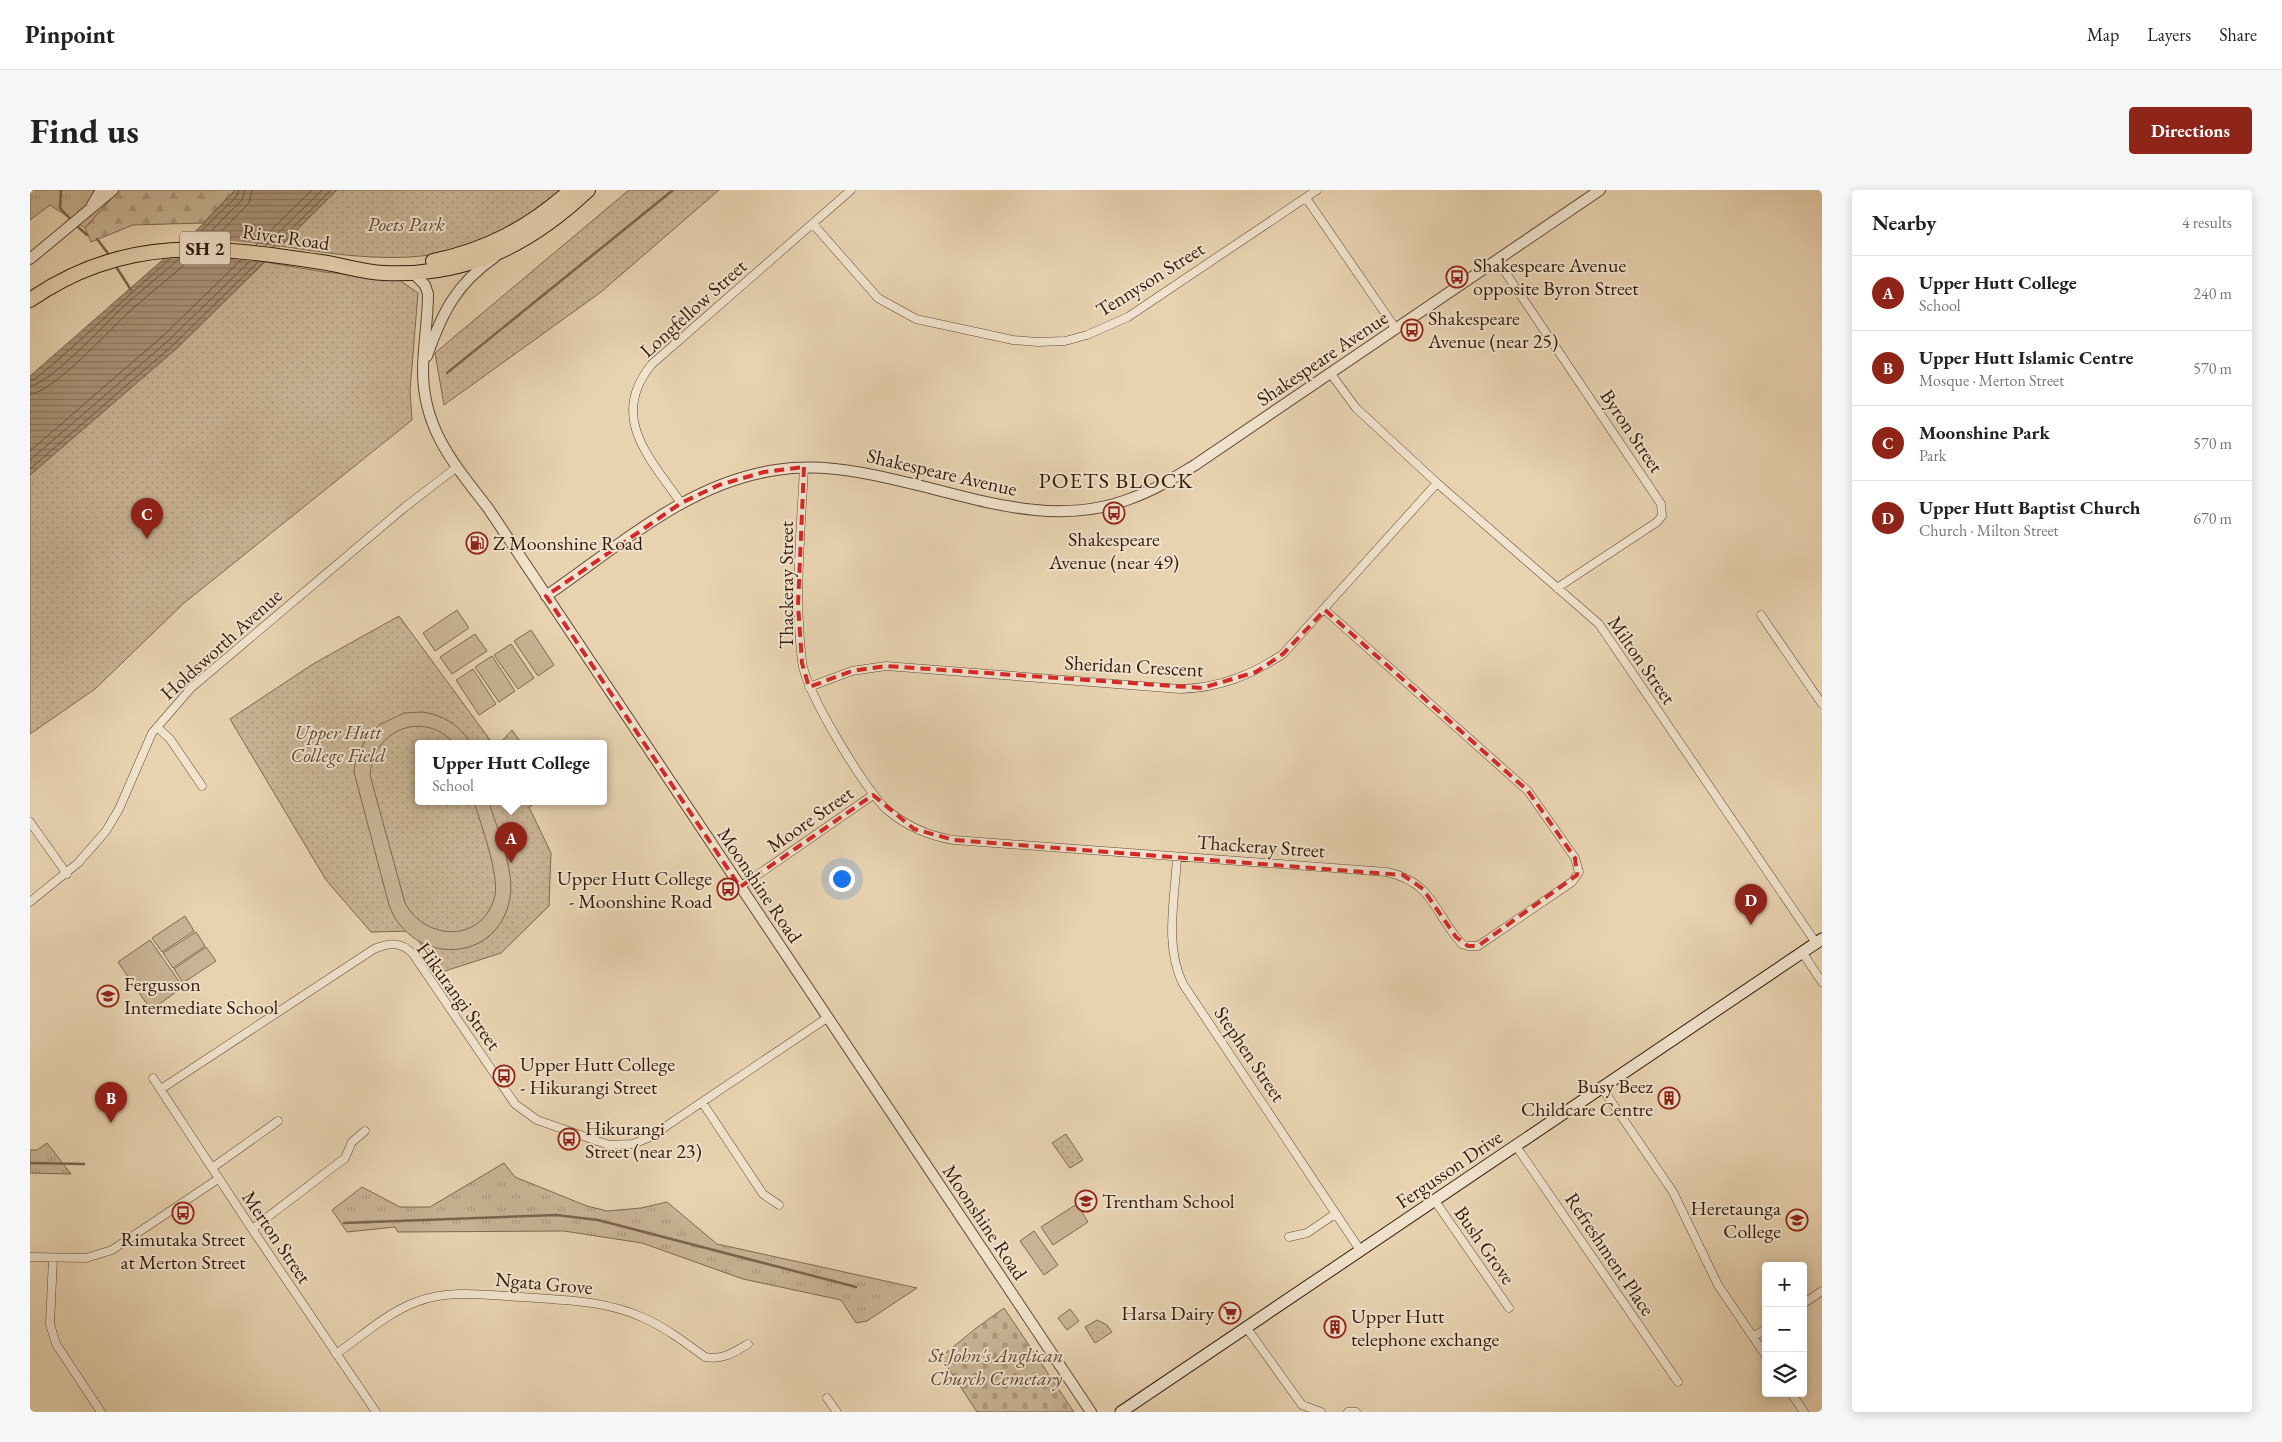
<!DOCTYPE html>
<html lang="en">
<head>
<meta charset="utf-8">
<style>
	:root { --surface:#fff; --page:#f6f6f6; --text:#222; --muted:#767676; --line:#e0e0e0; --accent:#8f2418 }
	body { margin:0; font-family:"EB Garamond",serif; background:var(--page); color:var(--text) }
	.controls { position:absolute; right:15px; bottom:15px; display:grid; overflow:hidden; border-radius:5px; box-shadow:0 2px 12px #0003 }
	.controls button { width:45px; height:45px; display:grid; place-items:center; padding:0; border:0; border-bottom:1px solid var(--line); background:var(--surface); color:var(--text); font:25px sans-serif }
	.you { position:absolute; left:811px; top:688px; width:18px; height:18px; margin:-12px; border:4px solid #fff; border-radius:50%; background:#1a73e8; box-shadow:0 0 0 8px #1a73e833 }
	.badge { display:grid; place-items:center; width:32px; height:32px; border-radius:50%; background:var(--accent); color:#fff; font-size:16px; font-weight:700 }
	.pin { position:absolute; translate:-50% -41px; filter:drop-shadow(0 1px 2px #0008) }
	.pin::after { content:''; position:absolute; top:26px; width:18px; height:15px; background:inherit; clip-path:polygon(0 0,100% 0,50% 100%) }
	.popup { position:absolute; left:385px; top:550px; width:192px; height:65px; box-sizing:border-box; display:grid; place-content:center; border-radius:5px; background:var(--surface); filter:drop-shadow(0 1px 4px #0005); font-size:16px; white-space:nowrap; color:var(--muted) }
	.popup b { font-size:19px; color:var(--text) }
	.popup::after { content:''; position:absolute; left:50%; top:100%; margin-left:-10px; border:10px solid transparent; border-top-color:var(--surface) }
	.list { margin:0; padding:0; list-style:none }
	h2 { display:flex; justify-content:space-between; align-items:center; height:65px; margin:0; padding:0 20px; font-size:21px }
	h2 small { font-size:16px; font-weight:400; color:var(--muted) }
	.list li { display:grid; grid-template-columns:32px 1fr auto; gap:15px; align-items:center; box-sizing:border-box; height:75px; padding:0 20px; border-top:1px solid var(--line) }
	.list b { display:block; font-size:19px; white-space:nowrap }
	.list p { margin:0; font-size:16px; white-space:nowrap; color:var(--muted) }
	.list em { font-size:16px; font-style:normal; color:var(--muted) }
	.icon { flex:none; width:28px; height:28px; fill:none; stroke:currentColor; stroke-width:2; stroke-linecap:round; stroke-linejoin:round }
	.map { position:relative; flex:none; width:1792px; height:1222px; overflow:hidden; border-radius:5px }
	header { display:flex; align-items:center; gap:30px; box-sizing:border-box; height:70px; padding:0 25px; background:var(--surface); border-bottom:1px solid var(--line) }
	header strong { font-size:24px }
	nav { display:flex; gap:28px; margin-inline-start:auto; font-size:18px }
	.intro { display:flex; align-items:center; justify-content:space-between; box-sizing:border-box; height:120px; padding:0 30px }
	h1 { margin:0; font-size:35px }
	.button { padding:12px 22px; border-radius:5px; background:var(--accent); color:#fff; font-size:18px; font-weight:700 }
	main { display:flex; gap:30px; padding:0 30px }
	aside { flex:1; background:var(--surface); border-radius:5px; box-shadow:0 2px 12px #0003 }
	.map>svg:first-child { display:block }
	.grass { fill:url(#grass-tufts); stroke:#7e6850 }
	.forest { fill:url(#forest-firs); stroke:#7e6850 }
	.cemetery { fill:url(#cemetery-stones); stroke:#7e6850 }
	.park { fill:url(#park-dots); stroke:#7e6850 }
	.garden { fill:#c9b495; stroke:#7e6850 }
	.water { fill:url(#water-rules); stroke:#7a644d }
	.pier { fill:#e8d3b1 }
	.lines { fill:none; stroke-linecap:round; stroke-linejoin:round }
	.shore { stroke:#6e5842; stroke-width:1 }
	.stream { stroke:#7a644d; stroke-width:2.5 }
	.minor-casing { stroke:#604935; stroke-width:9 }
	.tertiary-casing { stroke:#604935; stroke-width:12 }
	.secondary-casing { stroke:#331b0c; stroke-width:13 }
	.trunk-casing { stroke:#331b0c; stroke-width:16 }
	.minor { stroke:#f0e2cc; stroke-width:8 }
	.tertiary { stroke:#f0e2cc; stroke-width:10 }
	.secondary { stroke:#f0e2cc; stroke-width:11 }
	.trunk { stroke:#e8d3b1; stroke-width:14 }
	.marked { fill:none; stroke:#d62828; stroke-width:4; stroke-dasharray:10 6; stroke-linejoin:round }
	.labels { text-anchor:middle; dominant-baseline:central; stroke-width:4; stroke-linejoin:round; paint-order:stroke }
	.shield { fill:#f0e2cc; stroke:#6c5746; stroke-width:1 }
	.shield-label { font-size:19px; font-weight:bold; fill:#331b0c }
	.park-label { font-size:20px; font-style:italic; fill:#604935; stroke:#f0e2cc }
	.street-label { font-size:20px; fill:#331b0c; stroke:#f0e2cc }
	.poi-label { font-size:20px; fill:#331b0c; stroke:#f0e2cc; text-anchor:start }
	.quarter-label { font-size:22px; letter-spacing:1px; fill:#331b0c; stroke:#f0e2cc }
</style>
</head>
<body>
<header>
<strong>Pinpoint</strong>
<nav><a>Map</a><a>Layers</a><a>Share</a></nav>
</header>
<div class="intro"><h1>Find us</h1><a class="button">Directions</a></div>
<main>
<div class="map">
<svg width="1792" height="1222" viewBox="0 0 1792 1222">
	<defs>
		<pattern id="grass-tufts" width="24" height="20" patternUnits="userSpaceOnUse" patternTransform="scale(1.25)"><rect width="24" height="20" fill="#c9b495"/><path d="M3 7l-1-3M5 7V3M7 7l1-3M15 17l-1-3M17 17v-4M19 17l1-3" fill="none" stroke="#ad9a7f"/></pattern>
		<pattern id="forest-firs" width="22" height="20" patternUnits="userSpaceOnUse" patternTransform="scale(1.25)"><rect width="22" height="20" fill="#c9b495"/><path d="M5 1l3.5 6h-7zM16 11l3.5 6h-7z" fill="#ad9a7f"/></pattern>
		<pattern id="cemetery-stones" width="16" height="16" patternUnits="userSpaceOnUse" patternTransform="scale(1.25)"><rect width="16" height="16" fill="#c9b495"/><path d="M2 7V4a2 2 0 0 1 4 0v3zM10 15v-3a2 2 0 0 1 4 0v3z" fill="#ad9a7f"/></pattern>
		<pattern id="park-dots" width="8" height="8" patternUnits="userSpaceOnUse" patternTransform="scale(1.25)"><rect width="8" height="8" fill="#c9b495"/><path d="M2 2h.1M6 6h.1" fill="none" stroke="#ad9a7f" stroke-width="1.8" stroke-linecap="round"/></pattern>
		<pattern id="water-rules" width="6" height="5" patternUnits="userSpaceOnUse" patternTransform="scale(1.25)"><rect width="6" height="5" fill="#aa9479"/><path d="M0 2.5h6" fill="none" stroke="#8b7862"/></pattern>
	</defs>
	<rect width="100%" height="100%" fill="#e8d3b1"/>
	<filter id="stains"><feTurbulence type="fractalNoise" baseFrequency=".004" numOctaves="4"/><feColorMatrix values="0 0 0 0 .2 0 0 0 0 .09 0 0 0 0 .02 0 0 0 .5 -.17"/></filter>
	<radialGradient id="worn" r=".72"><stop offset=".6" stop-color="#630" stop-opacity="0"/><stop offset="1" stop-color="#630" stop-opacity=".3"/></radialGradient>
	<!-- grass -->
	<path class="grass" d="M0 0H89L55 38 20 15 0 30Z
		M17 953 41 984 0 983V960H7Z
		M474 973 485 987 557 1016 577 1021 611 1018 637 1012 687 1054 887 1098 837 1131 826 1133 811 1110 713 1089 612 1053 534 1041 368 1042 365 1037 317 1042 302 1020 332 997 370 1017H400Z"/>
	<!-- forest -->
	<path class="forest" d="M89 0H205L173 33 103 35 61 52 55 38Z"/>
	<!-- cemetery -->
	<path class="cemetery" d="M974 1118 1044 1222H947L911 1167 945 1139Z"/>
	<!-- park -->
	<path class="park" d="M307 0H530C520 9 509 19 498 27 421 81 339 70 251 56Z
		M599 0H689L571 102 414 215 405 163Z
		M235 72 294 82 368 89 388 103 380 201 382 230 154 413 65 499 0 544V285L147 158Z
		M369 426 463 554H388V612H507L499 617 521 663 519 716 471 763 412 782 394 761 384 741 341 742 296 690 200 529 283 474Z
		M482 540 492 554H469Z
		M1036 944 1053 970 1040 978 1022 953Z
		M1067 1130 1077 1135 1082 1142 1065 1153 1055 1137Z"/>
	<!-- garden -->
	<path class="garden" d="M427 420 439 438 405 461 393 443Z
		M501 440 524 475 508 486 484 451Z
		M445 444 457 461 422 484 410 467Z
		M481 454 504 488 488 499 464 465Z
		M462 466 485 501 469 512 445 477Z
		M443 479 466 514 449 525 426 490Z
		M392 522C413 525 430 535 441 554H425C394 519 343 539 340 585L375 713C396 752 454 753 465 705 469 684 451 634 444 612H459C467 639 485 681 480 708 468 775 381 776 359 715L324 582 325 573 336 548 349 535 374 523Z
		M155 726 164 741 132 762 122 748Z
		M166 742 175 756 143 778 133 763Z
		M120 750 153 797 121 820 88 772Z
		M176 757 186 771 153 793 144 779Z
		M1047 1014 1058 1032 1023 1055 1011 1037Z
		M1004 1041 1028 1075 1014 1085 990 1051Z
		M1040 1119 1049 1131 1037 1140 1028 1128Z"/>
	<!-- water -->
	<path class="water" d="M205 0H307L147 158 0 285V186L168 39Z"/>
	<!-- pier -->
	<path class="pier" d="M180 49 222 53 253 58 238 72 181 67 128 69 151 50Z"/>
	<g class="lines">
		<!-- shore -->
		<path class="shore" d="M160 52 207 6 209 0
			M170 52 212 10 215 0
			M181 52 219 13 222 0
			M226 55 282 0
			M235 56 292 0
			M243 57 301 0
			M0 190 5 189C52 151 94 108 140 69
			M0 196C19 195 77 132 94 116 112 100 132 84 150 68
			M0 204C23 203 81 138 100 121 120 103 142 86 162 68
			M0 261 134 145 211 70
			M0 270 139 150 220 71
			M0 279 143 155 228 72"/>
		<!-- stream -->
		<path class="stream" d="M31 0 30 18 42 31
			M46 35 57 45
			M67 49 80 66
			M85 75 101 100
			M417 183 643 0
			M0 973 54 974
			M314 1033 526 1025 568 1030 826 1097"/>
		<!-- minor casing -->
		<g class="minor-casing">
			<path id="minor" d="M1276 8 1366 139
				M783 34 848 108 886 129 983 150 1008 152 1035 151 1057 145 1098 127 1287 0
				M1467 70 1631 314 1632 326 1627 332 1527 398
				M1301 184 1326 218 1407 293 1569 434 1786 753
				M774 277C771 341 764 407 772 471 775 501 834 598 856 619 876 636 898 646 924 650L1357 682C1404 693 1403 722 1432 754L1438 756H1448L1542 692 1549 682 1545 668 1498 601 1295 420
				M651 313C620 268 578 227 622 174L821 0
				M1731 425 1792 514
				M779 497 822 481 856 476 1150 499C1190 498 1221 485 1253 464L1407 293
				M127 537 140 549 172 596
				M0 632 37 684
				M1147 667C1145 709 1134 755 1153 794L1330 1060
				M710 697 843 605
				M0 712 48 673 76 641 89 619 122 543 161 498 375 317 427 277
				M1772 762 1792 792
				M123 888 222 1039 346 1222
				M1572 898 1643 1002 1688 1095 1736 1166
				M131 899 344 759C359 753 371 751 383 764L485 914 507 930 579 955 603 954 620 947 797 828
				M672 912 733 1004 749 1015
				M1486 956 1648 1192
				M182 978 248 931
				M1405 1011 1479 1118
				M222 1039 315 968 322 952 335 941
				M1259 1047 1277 1043 1305 1024
				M0 1067 56 1068 82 1060 188 989
				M23 1068 20 1134 26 1154 71 1222
				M1773 1114 1792 1101
				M1216 1137 1272 1215 1291 1222
				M1723 1147 1736 1139
				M306 1164C332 1146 357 1123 386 1112 420 1099 456 1105 491 1107 533 1110 575 1110 614 1128 636 1138 656 1153 675 1167 693 1170 703 1163 718 1154
				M1761 1203 1774 1222
				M797 1208 807 1222
				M1318 1222H1326"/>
		</g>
		<!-- tertiary casing -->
		<g class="tertiary-casing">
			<path id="tertiary" d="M62 15 71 0
				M0 69 83 0
				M383 83 395 95 398 104C398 130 393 156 393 181 393 239 424 274 458 318L1061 1222
				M397 166C412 123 426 94 465 67
				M516 406C588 357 657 293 746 280 786 274 823 280 862 289 940 306 1023 340 1102 308 1125 300 1145 287 1165 275L1570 0"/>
		</g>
		<!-- secondary casing -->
		<g class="secondary-casing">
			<path id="secondary" d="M1091 1222 1792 749"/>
		</g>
		<!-- trunk casing -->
		<g class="trunk-casing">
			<path id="trunk" d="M403 71C457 60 500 37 541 0
				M0 110C95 44 184 56 291 72 312 75 332 82 354 83 436 87 500 55 558 0"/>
		</g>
		<!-- minor -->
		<use href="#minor" class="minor"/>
		<!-- tertiary -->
		<use href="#tertiary" class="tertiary"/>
		<!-- secondary -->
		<use href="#secondary" class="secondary"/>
		<!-- trunk -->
		<use href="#trunk" class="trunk"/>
	</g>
	<!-- marked area -->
	<path class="marked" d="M774 277 768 415 772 473 779 497 822 481 856 476 1172 498 1226 482 1253 464 1295 420 1498 601 1545 668 1547 685 1448 756H1438L1426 747 1393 699 1373 685 924 650 884 639 843 605 710 697 516 406 651 313 689 295 734 282Z"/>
	<!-- icons -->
	<defs>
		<g id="bus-ring" transform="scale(1.125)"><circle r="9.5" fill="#f0e2cc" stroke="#8f2418" stroke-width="1.5"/><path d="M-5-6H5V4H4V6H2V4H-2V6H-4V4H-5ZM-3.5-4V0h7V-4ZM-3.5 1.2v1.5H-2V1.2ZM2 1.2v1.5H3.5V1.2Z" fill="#8f2418"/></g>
		<g id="fuel-ring" transform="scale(1.125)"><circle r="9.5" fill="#f0e2cc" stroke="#8f2418" stroke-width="1.5"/><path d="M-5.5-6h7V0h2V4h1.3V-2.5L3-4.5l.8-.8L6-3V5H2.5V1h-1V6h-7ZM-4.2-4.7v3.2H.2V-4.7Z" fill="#8f2418"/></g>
		<g id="school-ring" transform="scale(1.125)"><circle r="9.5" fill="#f0e2cc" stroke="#8f2418" stroke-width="1.5"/><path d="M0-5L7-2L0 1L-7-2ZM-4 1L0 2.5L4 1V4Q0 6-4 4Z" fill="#8f2418"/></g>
		<g id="building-ring" transform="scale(1.125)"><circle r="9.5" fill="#f0e2cc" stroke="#8f2418" stroke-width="1.5"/><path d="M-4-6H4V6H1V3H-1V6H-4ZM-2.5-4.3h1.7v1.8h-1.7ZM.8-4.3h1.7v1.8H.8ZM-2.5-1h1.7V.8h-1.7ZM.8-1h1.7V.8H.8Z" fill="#8f2418"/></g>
		<g id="supermarket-ring" transform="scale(1.125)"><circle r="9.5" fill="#f0e2cc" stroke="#8f2418" stroke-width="1.5"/><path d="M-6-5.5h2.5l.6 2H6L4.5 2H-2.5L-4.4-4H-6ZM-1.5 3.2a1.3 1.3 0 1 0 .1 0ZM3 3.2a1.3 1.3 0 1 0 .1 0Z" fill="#8f2418"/></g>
	</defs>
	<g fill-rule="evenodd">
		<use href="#bus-ring" x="1427" y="87"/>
		<use href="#bus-ring" x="1382" y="140"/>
		<use href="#bus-ring" x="1084" y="323"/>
		<use href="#fuel-ring" x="447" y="353"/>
		<use href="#bus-ring" x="698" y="699"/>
		<use href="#school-ring" x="78" y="806"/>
		<use href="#bus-ring" x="474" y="886"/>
		<use href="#building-ring" x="1639" y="908"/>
		<use href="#bus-ring" x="539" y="949"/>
		<use href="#school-ring" x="1056" y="1011"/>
		<use href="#bus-ring" x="153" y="1023"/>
		<use href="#school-ring" x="1767" y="1030"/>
		<use href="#supermarket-ring" x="1200" y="1123"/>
		<use href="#building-ring" x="1305" y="1137"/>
	</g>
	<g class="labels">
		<!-- shield labels -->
		<rect class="shield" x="150" y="41.5" width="50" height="33" rx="4"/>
		<g class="shield-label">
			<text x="175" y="58">SH 2</text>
		</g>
		<!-- park labels -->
		<g class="park-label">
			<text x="376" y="34">Poets Park</text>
			<text x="308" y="542">Upper Hutt<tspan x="308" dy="23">College Field</tspan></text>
			<text x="966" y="1165">St John's Anglican<tspan x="966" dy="23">Church Cemetary</tspan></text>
		</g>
		<!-- street labels -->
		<g class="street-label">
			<text transform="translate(256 47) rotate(8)">River Road</text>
			<text transform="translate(1120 89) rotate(-32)">Tennyson Street</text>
			<text transform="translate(663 118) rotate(-42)">Longfellow Street</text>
			<text transform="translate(1292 168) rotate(-34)">Shakespeare Avenue</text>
			<text transform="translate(1602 241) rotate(56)">Byron Street</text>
			<text transform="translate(912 282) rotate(13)">Shakespeare Avenue</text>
			<text transform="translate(756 395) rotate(-90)">Thackeray Street</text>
			<text transform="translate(191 454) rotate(-42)">Holdsworth Avenue</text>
			<text transform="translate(1612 470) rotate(55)">Milton Street</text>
			<text transform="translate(1104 476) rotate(3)">Sheridan Crescent</text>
			<text transform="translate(780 629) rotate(-35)">Moore Street</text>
			<text transform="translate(1231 656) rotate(4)">Thackeray Street</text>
			<text transform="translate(730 695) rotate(56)">Moonshine Road</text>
			<text transform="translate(429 806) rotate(54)">Hikurangi Street</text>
			<text transform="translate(1220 864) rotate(56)">Stephen Street</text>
			<text transform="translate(1419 979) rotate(-34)">Fergusson Drive</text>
			<text transform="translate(955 1032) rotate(56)">Moonshine Road</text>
			<text transform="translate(247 1047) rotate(56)">Merton Street</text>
			<text transform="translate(1455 1055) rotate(55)">Bush Grove</text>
			<text transform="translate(1580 1064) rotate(56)">Refreshment Place</text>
			<text transform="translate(514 1093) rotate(5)">Ngata Grove</text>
		</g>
		<!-- poi labels -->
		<g class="poi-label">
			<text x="1443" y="75">Shakespeare Avenue<tspan x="1443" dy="23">opposite Byron Street</tspan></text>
			<text x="1398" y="128">Shakespeare<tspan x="1398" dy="23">Avenue (near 25)</tspan></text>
			<text x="1084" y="349" text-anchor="middle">Shakespeare<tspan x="1084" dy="23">Avenue (near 49)</tspan></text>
			<text x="463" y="353">Z Moonshine Road</text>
			<text x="682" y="688" text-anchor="end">Upper Hutt College<tspan x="682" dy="23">- Moonshine Road</tspan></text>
			<text x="94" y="794">Fergusson<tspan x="94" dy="23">Intermediate School</tspan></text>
			<text x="490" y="874">Upper Hutt College<tspan x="490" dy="23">- Hikurangi Street</tspan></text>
			<text x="1623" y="896" text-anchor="end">Busy Beez<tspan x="1623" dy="23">Childcare Centre</tspan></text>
			<text x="555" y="938">Hikurangi<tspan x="555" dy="23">Street (near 23)</tspan></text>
			<text x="1072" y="1011">Trentham School</text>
			<text x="1751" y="1018" text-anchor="end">Heretaunga<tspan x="1751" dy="23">College</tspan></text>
			<text x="153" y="1049" text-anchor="middle">Rimutaka Street<tspan x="153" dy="23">at Merton Street</tspan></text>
			<text x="1184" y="1123" text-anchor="end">Harsa Dairy</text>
			<text x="1321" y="1126">Upper Hutt<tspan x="1321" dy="23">telephone exchange</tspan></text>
		</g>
		<!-- quarter labels -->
		<g class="quarter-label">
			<text x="1086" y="290">POETS BLOCK</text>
		</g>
	</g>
	<rect width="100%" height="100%" filter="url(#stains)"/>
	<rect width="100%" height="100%" fill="url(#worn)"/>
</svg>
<div class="controls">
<button>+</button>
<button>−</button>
<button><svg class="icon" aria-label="layers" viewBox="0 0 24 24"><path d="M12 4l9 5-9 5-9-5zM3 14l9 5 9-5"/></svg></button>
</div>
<div class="you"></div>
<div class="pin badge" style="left:481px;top:673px">A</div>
<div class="popup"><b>Upper Hutt College</b>School</div>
<div class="pin badge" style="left:81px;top:933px">B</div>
<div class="pin badge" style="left:117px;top:349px">C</div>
<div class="pin badge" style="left:1721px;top:735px">D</div>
</div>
<aside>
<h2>Nearby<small>4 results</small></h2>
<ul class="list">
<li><span class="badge">A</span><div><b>Upper Hutt College</b><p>School</p></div><em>240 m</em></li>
<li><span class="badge">B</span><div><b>Upper Hutt Islamic Centre</b><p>Mosque · Merton Street</p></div><em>570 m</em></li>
<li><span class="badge">C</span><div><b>Moonshine Park</b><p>Park</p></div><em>570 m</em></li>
<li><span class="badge">D</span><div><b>Upper Hutt Baptist Church</b><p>Church · Milton Street</p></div><em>670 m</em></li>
</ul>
</aside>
</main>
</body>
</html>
